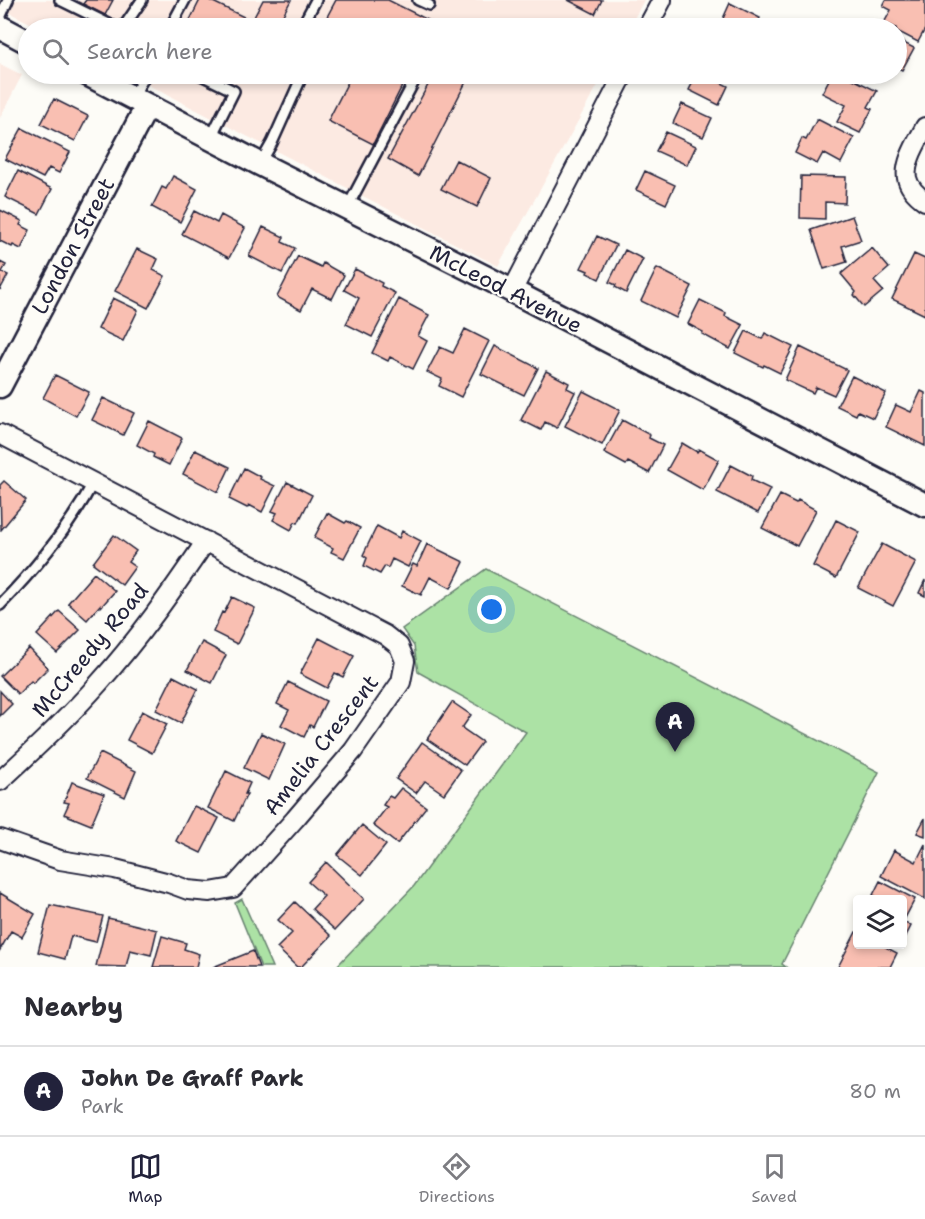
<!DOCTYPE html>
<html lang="en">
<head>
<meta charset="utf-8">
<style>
	:root { --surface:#fff; --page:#f2f2f3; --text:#2b2b33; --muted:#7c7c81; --line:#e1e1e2; --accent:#22223b }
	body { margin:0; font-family:"Shantell Sans",sans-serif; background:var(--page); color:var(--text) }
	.controls { position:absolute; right:18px; bottom:18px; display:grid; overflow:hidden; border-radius:6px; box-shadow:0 3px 9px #0003 }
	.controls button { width:54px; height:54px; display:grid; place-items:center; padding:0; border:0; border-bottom:2px solid var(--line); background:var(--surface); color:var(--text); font:30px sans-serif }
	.you { position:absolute; left:492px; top:610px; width:21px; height:21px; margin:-15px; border:4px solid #fff; border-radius:50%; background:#1a73e8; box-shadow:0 0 0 9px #1a73e833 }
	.badge { display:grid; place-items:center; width:39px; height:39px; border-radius:50%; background:var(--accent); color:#fff; font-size:20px; font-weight:700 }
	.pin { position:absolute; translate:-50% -50px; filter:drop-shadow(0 2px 3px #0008) }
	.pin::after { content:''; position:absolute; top:32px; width:21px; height:18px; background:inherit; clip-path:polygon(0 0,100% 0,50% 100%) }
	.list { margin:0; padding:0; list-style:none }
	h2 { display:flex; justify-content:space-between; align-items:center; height:78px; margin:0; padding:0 24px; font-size:26px }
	h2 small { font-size:20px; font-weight:400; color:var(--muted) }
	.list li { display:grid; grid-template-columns:39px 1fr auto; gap:18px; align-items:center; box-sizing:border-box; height:90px; padding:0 24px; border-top:2px solid var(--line) }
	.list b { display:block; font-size:22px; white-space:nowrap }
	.list p { margin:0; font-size:20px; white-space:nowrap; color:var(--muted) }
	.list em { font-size:20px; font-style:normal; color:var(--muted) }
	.icon { flex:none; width:33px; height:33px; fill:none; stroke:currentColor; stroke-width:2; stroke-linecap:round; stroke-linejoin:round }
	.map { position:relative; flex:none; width:925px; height:967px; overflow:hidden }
	.search { position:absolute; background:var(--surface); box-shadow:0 3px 9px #0003; left:18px; right:18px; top:18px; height:66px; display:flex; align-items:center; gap:15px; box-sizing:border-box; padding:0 21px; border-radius:33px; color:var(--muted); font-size:22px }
	.sheet { height:168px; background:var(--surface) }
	nav { display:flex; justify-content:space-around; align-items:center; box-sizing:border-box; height:84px; border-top:2px solid var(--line); background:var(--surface); font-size:16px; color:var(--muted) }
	nav a { display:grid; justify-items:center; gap:3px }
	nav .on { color:var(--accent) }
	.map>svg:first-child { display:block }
	.built { fill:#fceae2 }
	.green { fill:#ace2a5; stroke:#678270; stroke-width:1.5 }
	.building { fill:#f9bfb2; stroke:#22223b; stroke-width:1.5 }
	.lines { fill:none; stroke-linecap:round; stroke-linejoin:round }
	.service-casing { stroke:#22223b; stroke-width:14 }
	.minor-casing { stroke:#22223b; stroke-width:22 }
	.tertiary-casing { stroke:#22223b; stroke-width:27 }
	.service { stroke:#fdfcf7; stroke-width:9 }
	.minor { stroke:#fdfcf7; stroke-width:18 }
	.tertiary { stroke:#fdfcf7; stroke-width:22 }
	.labels { text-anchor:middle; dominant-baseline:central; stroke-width:4.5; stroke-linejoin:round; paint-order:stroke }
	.street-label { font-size:22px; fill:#22223b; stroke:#fdfcf7 }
</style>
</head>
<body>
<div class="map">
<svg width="925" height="967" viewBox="0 0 925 967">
	<rect width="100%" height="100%" fill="#fdfcf7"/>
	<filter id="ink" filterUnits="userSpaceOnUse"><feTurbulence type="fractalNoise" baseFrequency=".0167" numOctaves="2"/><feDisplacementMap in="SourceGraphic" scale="12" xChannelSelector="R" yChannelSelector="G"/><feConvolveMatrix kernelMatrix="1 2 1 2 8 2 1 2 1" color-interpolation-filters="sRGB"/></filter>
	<g filter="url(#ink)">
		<!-- built -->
		<path class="built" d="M0 0H644L629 28H40L0 8Z
			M0 64 22 75 0 118Z
			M127 74H604L498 266Z"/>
		<!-- green -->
		<path class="green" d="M486 569 879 772 782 964 786 967H336L414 886 526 732 418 672 414 646 402 629Z
			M242 899 272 967H261L235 903Z"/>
		<!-- building -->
		<path class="building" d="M86 0H113L105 15 83 4Z
			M200 0H209L252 21 263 0H291L276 28H186Z
			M336 0H388L434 23 431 28H321Z
			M568 0H602L595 14Z
			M886 0H925V29L918 42 897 31 896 28 884 23 891 10 883 6Z
			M730 3 760 18 755 28H733L721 23Z
			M896 39 914 48 902 70 896 67Z
			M352 74H408L373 144 328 121Z
			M434 74H470L418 176 388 159Z
			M697 74H703L728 86 719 105 689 90Z
			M832 74H843L877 91 868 107 872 109 860 133 837 122 846 105 822 93Z
			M865 74H881L877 80Z
			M54 99 88 116 75 141 41 124Z
			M682 104 712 118 703 137 673 123Z
			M817 119 854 138 841 163 823 153 817 164 795 153 802 138 806 140Z
			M22 128 70 152 59 173 49 168 43 178 5 159Z
			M666 132 696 146 687 165 656 151Z
			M456 160 491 178 477 207 441 189Z
			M18 171 52 189 39 214 5 197Z
			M645 171 675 185 666 204 636 190Z
			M173 176 197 189 180 222 152 207 162 187 166 189Z
			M801 176 846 177 845 203 825 202V219L800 218Z
			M0 210 22 221 20 225 30 230 21 249 13 245 12 247 0 241Z
			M194 211 217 223 221 215 245 228 229 258 182 234Z
			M852 216 861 240 842 246 847 262 824 269 811 230Z
			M263 227 284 237 282 242 295 248 282 273 249 256Z
			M597 236 616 245 599 279 587 273 588 271 581 268Z
			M872 248 889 268 874 281 883 291 864 307 854 295 856 292 841 274Z
			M137 249 158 259 153 270 165 276 148 308 115 291Z
			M625 250 643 259 626 293 615 287 616 285 609 282Z
			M914 254 925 259V315L892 299Z
			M298 256 321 267 323 263 344 275 332 299 312 289 301 310 277 297Z
			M0 262 6 265 2 272 8 275 0 290Z
			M657 268 692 286 676 318 641 301Z
			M355 269 382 283 381 286 395 293 372 337 346 324 359 298 344 290Z
			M113 298 138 310 123 341 98 329Z
			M399 299 429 315 418 336 427 341 413 369 390 357 388 361 372 353Z
			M700 300 726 313 725 316 743 325 730 349 702 334 703 332 688 324Z
			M465 329 489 341 461 397 439 386 442 379 427 372 440 347 453 353Z
			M746 331 762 339 765 333 793 347 780 373 764 365 763 367 735 353Z
			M495 346 538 368 524 395 481 374Z
			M800 347 847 370 834 395 816 387 813 393 785 380Z
			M546 371 569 383 567 388 575 392 557 428 545 422 541 430 521 420Z
			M55 375 89 392 76 416 43 398Z
			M852 376 886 393 873 418 858 411 856 415 837 406Z
			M583 391 620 410 602 445 565 426Z
			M921 391 925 393V446L886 427 896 405 911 412Z
			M103 398 134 413 123 435 92 420Z
			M622 420 650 435 649 438 663 445 649 473 628 462 626 465 604 453Z
			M149 421 182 438 169 465 153 457 154 454 137 445Z
			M682 443 697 452 699 449 719 460 703 490 667 470Z
			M195 450 230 467 218 492 183 474Z
			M731 465 752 476 751 480 770 489 758 513 717 492Z
			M244 468 261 477 260 479 275 486 262 512 249 505 247 508 229 499Z
			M4 481 26 500 1 530 0 485Z
			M287 482 312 495 298 523 295 522 291 530 273 520 277 513 272 511Z
			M780 495 796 503 798 500 816 510 797 546 762 528Z
			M327 513 345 523 347 521 360 528 344 558 331 552 333 548 314 538Z
			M836 520 860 532 836 578 813 566Z
			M377 526 399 538 402 531 421 541 408 567 392 559 388 568 385 566 380 574 364 566 367 558 363 555Z
			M114 535 136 551 128 562 135 567 122 585 93 563Z
			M427 544 464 562 451 588 430 577 421 595 402 586 413 564 417 566Z
			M882 544 916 562 893 606 858 588Z
			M94 573 115 591 101 607 100 605 87 620 68 603Z
			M925 580V596L919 593Z
			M232 597 255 608 237 644 213 632 222 612 224 613Z
			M59 611 80 630 57 653 37 635Z
			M319 638 354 656 343 677 335 673 327 688 300 674Z
			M202 642 226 655 212 683 187 670Z
			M29 648 48 668 33 683 31 681 18 694 0 676Z
			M173 676 198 689 181 723 156 710Z
			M288 682 326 701 313 727 310 725 304 737 281 725 289 710 277 704Z
			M0 691 12 704 0 716Z
			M452 702 471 715 462 728 482 742 465 765 427 739Z
			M142 711 167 724 152 753 127 740Z
			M261 733 285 744 269 780 244 768Z
			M422 742 461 770 444 794 425 781 416 793 396 779Z
			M100 753 136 771 125 797 87 778Z
			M226 771 250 783 245 794H247L234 821 208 808Z
			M72 782 104 794 91 825 64 814 69 803 64 802Z
			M401 788 426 807 397 844 373 825 387 807 383 805 389 796 393 798Z
			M194 806 219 818 201 853 176 841Z
			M925 818V836L917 833Z
			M362 825 386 845 362 875 337 855Z
			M925 844V899L881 876 894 850 916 862Z
			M326 862 364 899 335 930 312 909 324 896 308 882Z
			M880 881 915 899 903 922 911 926 902 944V900H882L873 895Z
			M0 893 35 914 22 937 11 931 0 950Z
			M295 902 331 936 301 967H297L277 948 292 933 278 920Z
			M50 905 103 916 96 942 71 936 65 959 38 952Z
			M108 918 157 930 151 955 130 950 126 967 96 966Z
			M856 932 858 933V944H880L897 953 890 967H838Z
			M162 936 186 943 184 949 199 954 196 967H153Z
			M253 951 259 967H213Z"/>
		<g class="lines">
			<!-- service casing -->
			<g class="service-casing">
				<path id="service" d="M60 0 117 28
					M418 0 429 5
					M0 18 8 0
					M123 28 142 0
					M170 28 185 0
					M301 28 316 0
					M199 74 234 91 211 137
					M132 98 146 74
					M260 164 272 143 303 74
					M347 208 418 74
					M0 605C35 569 69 528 93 483"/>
			</g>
			<!-- minor casing -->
			<g class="minor-casing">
				<path id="minor" d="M647 28 662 0
					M925 127C918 141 904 162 907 178 909 188 918 196 925 201
					M512 291 624 74
					M0 434 385 635 399 646 405 661 401 682 353 751 295 819 233 888 210 892 188 890 169 883 115 869 60 860 0 839
					M0 781C34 750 67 719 98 684 138 640 172 591 206 541"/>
			</g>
			<!-- tertiary casing -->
			<g class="tertiary-casing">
				<path id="tertiary" d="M0 27 28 42
					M87 74 260 164 485 277 925 505
					M0 386 147 106"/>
			</g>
			<!-- service -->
			<use href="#service" class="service"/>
			<!-- minor -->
			<use href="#minor" class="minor"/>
			<!-- tertiary -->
			<use href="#tertiary" class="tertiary"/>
		</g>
	</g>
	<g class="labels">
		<!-- street labels -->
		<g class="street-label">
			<text transform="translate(73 246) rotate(-62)">London Street</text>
			<text transform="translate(506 289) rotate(27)">McLeod Avenue</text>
			<text transform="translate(90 650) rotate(-50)">McCreedy Road</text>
			<text transform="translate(321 745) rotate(-52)">Amelia Crescent</text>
		</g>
	</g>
</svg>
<div class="controls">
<button><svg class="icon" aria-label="layers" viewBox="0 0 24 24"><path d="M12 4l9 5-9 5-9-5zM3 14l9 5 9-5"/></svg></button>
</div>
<div class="you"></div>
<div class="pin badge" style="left:675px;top:752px">A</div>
<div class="search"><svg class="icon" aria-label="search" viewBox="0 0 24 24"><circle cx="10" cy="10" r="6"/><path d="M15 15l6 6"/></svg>Search here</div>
</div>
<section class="sheet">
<h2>Nearby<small></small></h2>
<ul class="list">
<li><span class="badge">A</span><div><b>John De Graff Park</b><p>Park</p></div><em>80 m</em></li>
</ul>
</section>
<nav>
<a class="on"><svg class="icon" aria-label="map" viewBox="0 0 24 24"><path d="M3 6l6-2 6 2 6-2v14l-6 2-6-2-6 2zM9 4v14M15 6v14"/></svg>Map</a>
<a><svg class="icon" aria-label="directions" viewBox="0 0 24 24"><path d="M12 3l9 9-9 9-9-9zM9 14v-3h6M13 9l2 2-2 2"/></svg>Directions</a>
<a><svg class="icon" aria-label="saved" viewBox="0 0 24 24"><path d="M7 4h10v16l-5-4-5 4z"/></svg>Saved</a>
</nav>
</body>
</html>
